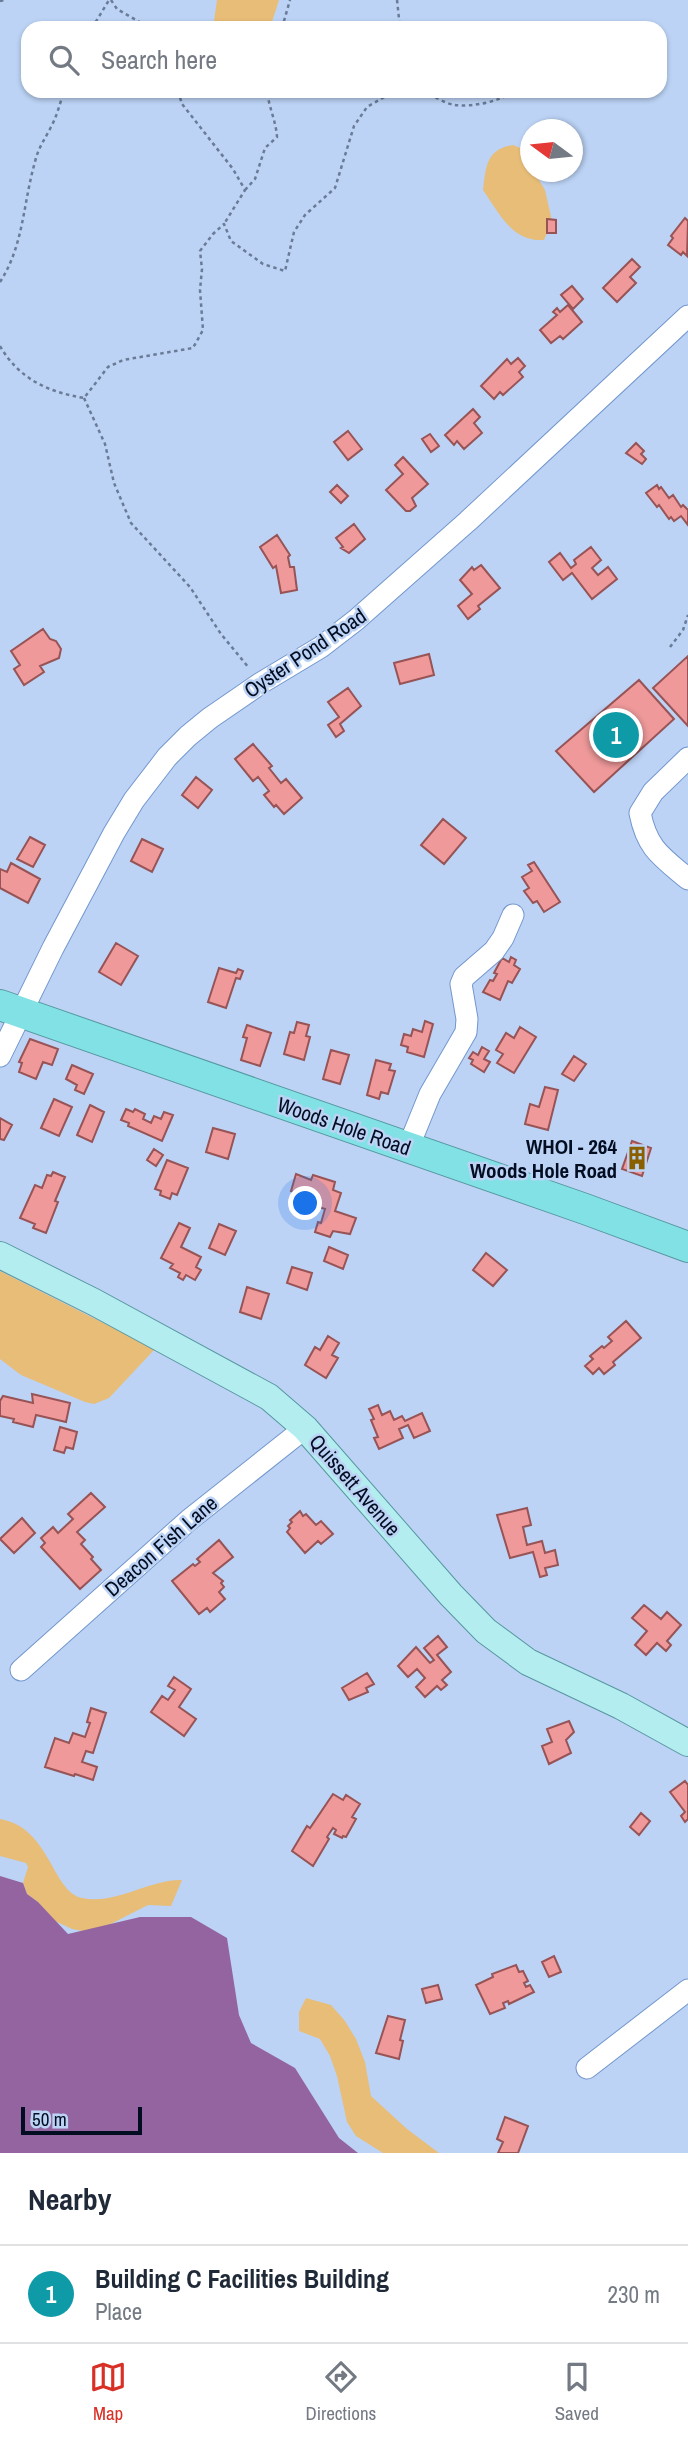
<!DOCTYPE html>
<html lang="en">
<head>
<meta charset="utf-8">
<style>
	:root { --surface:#fff; --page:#f2f2f3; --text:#1f2937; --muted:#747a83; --line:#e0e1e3; --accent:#d93025 }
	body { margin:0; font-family:"Archivo Narrow",sans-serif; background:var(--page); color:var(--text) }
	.compass { position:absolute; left:520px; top:119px; width:63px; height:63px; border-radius:50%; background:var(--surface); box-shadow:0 2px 5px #0004; rotate:285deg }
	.scale { position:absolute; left:21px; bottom:18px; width:121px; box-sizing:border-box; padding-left:7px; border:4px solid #030d21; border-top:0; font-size:19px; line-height:24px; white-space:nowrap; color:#030d21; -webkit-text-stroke:5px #bcd3f5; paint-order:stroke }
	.you { position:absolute; left:306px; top:1204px; width:24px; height:24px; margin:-18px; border:5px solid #fff; border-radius:50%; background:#1a73e8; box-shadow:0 0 0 10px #1a73e833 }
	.badge { display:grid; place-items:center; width:46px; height:46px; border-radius:50%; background:var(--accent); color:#fff; font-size:23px; font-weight:700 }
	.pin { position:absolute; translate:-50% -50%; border:4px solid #fff; box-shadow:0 2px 7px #0006 }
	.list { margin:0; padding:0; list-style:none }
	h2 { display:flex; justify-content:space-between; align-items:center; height:91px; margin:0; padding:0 28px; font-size:30px }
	h2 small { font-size:23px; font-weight:400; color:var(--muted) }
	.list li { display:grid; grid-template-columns:46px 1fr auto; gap:21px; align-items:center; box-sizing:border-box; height:98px; padding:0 28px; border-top:2px solid var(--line) }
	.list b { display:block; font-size:26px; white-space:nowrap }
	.list p { margin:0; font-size:23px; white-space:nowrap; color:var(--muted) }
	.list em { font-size:23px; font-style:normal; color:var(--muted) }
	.icon { flex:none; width:38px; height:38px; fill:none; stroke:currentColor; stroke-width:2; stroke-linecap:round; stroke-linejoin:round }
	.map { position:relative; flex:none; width:688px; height:2153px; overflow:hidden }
	.search { position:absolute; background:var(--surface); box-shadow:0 2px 5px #0004; left:21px; right:21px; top:21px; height:77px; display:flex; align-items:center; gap:18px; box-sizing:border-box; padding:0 24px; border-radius:21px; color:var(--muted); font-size:26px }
	.sheet { height:189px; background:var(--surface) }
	nav { display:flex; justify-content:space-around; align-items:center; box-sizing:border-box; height:98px; border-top:2px solid var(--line); background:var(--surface); font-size:19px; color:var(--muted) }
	nav a { display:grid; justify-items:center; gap:4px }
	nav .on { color:var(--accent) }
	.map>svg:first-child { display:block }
	.green { fill:#e7bd78 }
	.water { fill:#9364a0 }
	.building { fill:#ef999a; stroke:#975355; stroke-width:2 }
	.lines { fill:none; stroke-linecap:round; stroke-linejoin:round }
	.minor-casing { stroke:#7397cd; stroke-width:23 }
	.major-casing { stroke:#5697a0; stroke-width:28 }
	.highway-casing { stroke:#5697a0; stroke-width:32 }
	.path { stroke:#6a7b97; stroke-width:2.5; stroke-dasharray:3.5 3.5; stroke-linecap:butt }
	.minor { stroke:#fff; stroke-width:21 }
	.major { stroke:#b4edef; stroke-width:26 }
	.highway { stroke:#82e1e4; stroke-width:30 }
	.labels { text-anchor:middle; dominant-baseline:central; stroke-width:5; stroke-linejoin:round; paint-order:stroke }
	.street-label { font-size:21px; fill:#030d21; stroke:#bcd3f5 }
	.poi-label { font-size:21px; font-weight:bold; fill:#030d21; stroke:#bcd3f5; text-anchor:end }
</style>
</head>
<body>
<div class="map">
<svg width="688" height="2153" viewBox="0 0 688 2153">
	<rect width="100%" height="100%" fill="#bcd3f5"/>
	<!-- green -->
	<path class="green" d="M217 0H279L270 28H213Z
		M513 145 530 152V172H534L545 190 552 221 544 240C512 242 499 213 483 190 486 167 486 149 513 145Z
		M0 1271 153 1348 154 1350 109 1398 94 1404 85 1402 21 1375 0 1359Z
		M0 1819C50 1827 52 1892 82 1898 116 1905 150 1879 182 1880L171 1906 148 1905 93 1933 72 1929 55 1921 38 1902 27 1894 23 1883 28 1867 26 1863 0 1856Z
		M306 1998 331 2005 345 2021 356 2039 365 2062 371 2096 407 2129 439 2153H383L356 2136 347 2122 337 2076 330 2056 320 2039 299 2031V2012Z"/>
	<!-- water -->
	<path class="water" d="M0 1876 23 1883 27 1894 38 1902 68 1934 140 1917H191L227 1938 239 2015 251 2043 295 2068 339 2138 358 2153H0Z"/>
	<!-- building -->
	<path class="building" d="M685 218 688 221 687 256 683 252 681 255 668 245 673 238 671 236Z
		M547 219 556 220V233H547Z
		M632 259 640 267 630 277 636 283 617 302 603 288Z
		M572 286 583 299 573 309 561 295Z
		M568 305 582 322 563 339 560 336 551 343 540 330 557 315 553 312 557 308 560 312Z
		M518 358 525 366 519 372 523 377 503 395 500 392 494 399 481 386 507 359 511 364Z
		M473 409 480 417 474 423 482 433 464 449 457 441 454 445 445 435Z
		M348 431 362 449 348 460 334 442Z
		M430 434 439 446 431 452 422 439Z
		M636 443 644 451 641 454 646 459 642 464 626 453Z
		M403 457 428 484 412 498 416 506 410 511H406L386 490 403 474 395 465Z
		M337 485 348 496 341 503 330 492Z
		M657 485 659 489 661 487 669 498 673 495 681 507 683 505 688 510V525L681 516 674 521 671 517 669 519 659 505 657 507 646 493Z
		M354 524 365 539 349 553 341 548 343 547 336 538Z
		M277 535 290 555 288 557 290 567H294L297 590 281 593 276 566 273 568 260 547Z
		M591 547 601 560 592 568 598 575 608 567 617 579 592 599 572 573 563 580 549 562 560 553 571 568 576 564 574 560Z
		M481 565 500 588 478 606 480 609 468 619 458 606 472 594 460 580 472 567 474 570Z
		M43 629 50 639 56 641 61 649 59 658 40 666 44 672 24 685 14 669 20 665 11 651Z
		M429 654 434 675 400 684 394 663Z
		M688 656V726L653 688Z
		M639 680 674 719 594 792 556 751Z
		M348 688 361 706 340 724 344 731 336 737 328 725 339 717 328 702Z
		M253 744 272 766 269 768 281 783 286 779 302 798 284 814 276 805 274 807 264 795 269 791 258 777 253 781 235 759Z
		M196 777 212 790 198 808 182 795Z
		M443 819 466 838 444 864 421 845Z
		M30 837 45 845 33 867 17 859Z
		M142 839 163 849 152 872 131 861Z
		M534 862 560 902 544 912 537 901 533 903 524 891 529 888 522 877 532 871 528 865Z
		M11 863 40 879 28 903 0 888V869L7 872Z
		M116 943 138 956 121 985 99 972Z
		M511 957 516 960 514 965 520 969 512 983 508 981 500 1000 483 992 490 980 493 981 497 974 494 973 502 958 509 962Z
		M219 968 236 973 238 969 243 971 240 979 236 978 226 1008 208 1002Z
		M425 1021 433 1024 424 1057 407 1052 408 1047 401 1045 404 1034 411 1036 413 1029 422 1032Z
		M297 1022 309 1025 306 1036 310 1037 304 1060 284 1054 290 1032 294 1033Z
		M247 1025 271 1033 260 1066 241 1060 247 1038 243 1037Z
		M520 1027 536 1037 514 1073 497 1063 503 1054 496 1050 506 1033 514 1038Z
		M30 1039 58 1049 52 1065 43 1062 36 1079 19 1072 22 1063 19 1062Z
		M482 1047 489 1051 484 1059 490 1062 484 1072 471 1064 473 1060 469 1058 473 1052 478 1055Z
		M331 1050 349 1055 340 1084 323 1079Z
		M574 1056 586 1064 574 1081 562 1074Z
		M376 1060 391 1064 389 1070 395 1071 388 1094 381 1092 379 1099 367 1095Z
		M72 1065 93 1074 84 1094 75 1090 77 1085 66 1079Z
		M545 1087 558 1090 548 1130 525 1124 530 1104 539 1107Z
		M54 1099 72 1107 59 1136 41 1128Z
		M90 1105 104 1112 92 1142 77 1135Z
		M126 1109 133 1112 135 1109 145 1114 143 1119 151 1123 154 1116 161 1119 164 1112 173 1115 162 1141 128 1126 129 1123 121 1120Z
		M0 1118 12 1125 4 1140 0 1139Z
		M213 1128 235 1134 228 1159 206 1152Z
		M632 1141 651 1148 642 1176 622 1169Z
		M154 1149 163 1155 156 1166 147 1160Z
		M167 1160 188 1168 177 1195 172 1193 170 1199 160 1195 161 1191 155 1189Z
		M53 1172 65 1177 55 1201 58 1202 46 1233 33 1228 35 1224 20 1218 35 1185 42 1188 47 1175 51 1176Z
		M296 1174 311 1180 313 1175 335 1182 333 1190 341 1193 335 1211 356 1218 350 1234 333 1231 330 1237 315 1232 318 1222 321 1223 325 1209 315 1206 317 1199 291 1191Z
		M179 1223 190 1228 181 1247 201 1257 196 1267 201 1270 195 1280 186 1275 183 1280 178 1277 180 1273 170 1268 173 1264 161 1258Z
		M219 1224 236 1231 225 1255 209 1248Z
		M329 1247 348 1255 343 1269 324 1261Z
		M486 1253 507 1270 493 1286 473 1270Z
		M292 1267 312 1273 307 1290 287 1283Z
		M247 1287 269 1294 261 1319 240 1312Z
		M626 1321 641 1338 613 1362 615 1365 604 1374 599 1368 593 1374 585 1366 593 1359 590 1356 602 1346 604 1348 612 1341 608 1337Z
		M328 1336 339 1343 332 1355 338 1358 326 1378 305 1365 315 1347 320 1350Z
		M32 1394 70 1403 66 1422 36 1415 33 1427 13 1422 14 1419 0 1416V1401L3 1396 33 1403Z
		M378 1405 382 1415 390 1411 394 1420 402 1416 405 1421 422 1413 430 1431 414 1438 408 1425 399 1429 403 1438 379 1449 374 1438 378 1437 371 1420 374 1419 369 1409Z
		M60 1427 77 1432 73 1449 66 1447 64 1453 54 1450Z
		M91 1493 105 1507 77 1532 85 1540 81 1544 93 1557 91 1559 101 1570 80 1589 41 1547 45 1543 41 1538 53 1527 58 1533 73 1519 68 1514Z
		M527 1508 531 1525 523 1527 527 1545 542 1541 545 1553 555 1550 558 1565 545 1568 547 1575 540 1577 533 1552 510 1558 497 1515Z
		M300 1511 303 1516 306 1514 316 1525 321 1521 333 1534 321 1544 318 1541 305 1553 287 1532 290 1528 288 1526 292 1522 290 1520Z
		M22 1518 35 1533 14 1553 0 1539Z
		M219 1540 233 1557 213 1573 223 1581 221 1583 224 1587 219 1592 225 1599 210 1612 207 1608 199 1614 172 1581 193 1564 195 1566 200 1562 197 1559Z
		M644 1605 661 1619 667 1612 681 1625 667 1641 671 1645 666 1651 657 1643 646 1655 635 1645 647 1631 632 1618Z
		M438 1636 447 1647 437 1655 451 1672 442 1680 447 1685 441 1690 437 1686 425 1697 416 1687 425 1678 417 1669 408 1677 398 1666 416 1647 430 1663 434 1660 424 1648Z
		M367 1673 374 1684 366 1688 368 1692 349 1700 342 1688Z
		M174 1677 191 1689 179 1707 196 1719 184 1736 151 1712 162 1696 168 1700 175 1690 168 1686Z
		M91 1708 106 1713 93 1753 86 1751 82 1762 97 1767 93 1780 75 1774 74 1776 45 1767 55 1738 69 1743 73 1733 85 1737 90 1723 87 1722Z
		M569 1721 574 1732 566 1740 571 1753 549 1764 542 1746 552 1742 547 1729Z
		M685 1781 688 1785V1819L685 1822 681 1816 685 1812 670 1792Z
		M333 1794 343 1800 346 1795 360 1804 352 1817 356 1819 346 1837 343 1836 342 1838 334 1834 336 1830 333 1828 327 1837 329 1839 313 1866 292 1851 307 1826 310 1828Z
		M641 1813 650 1821 639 1835 630 1827Z
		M554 1956 561 1972 549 1977 542 1962Z
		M516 1965 519 1972 523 1971 528 1981 524 1983 526 1987 530 1985 534 1992 509 2004 508 2001 503 2003 505 2008 490 2014 476 1985 493 1977 492 1974Z
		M438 1985 442 1999 426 2003 422 1989Z
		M388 2016 405 2020 400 2040 403 2041 399 2059 376 2053Z
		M505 2117 528 2126 518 2153H498L503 2142 497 2139Z"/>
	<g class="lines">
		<!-- minor casing -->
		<g class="minor-casing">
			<path id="minor" d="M688 758 653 792 640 813C647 849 662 857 688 879
				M0 1056 53 948 114 833 134 800 167 757 188 736 210 718 261 683 321 647 356 620 468 521 688 316
				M408 1148 430 1094 466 1032 467 1019 461 984 464 977 494 951 503 938 513 915
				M21 1670 189 1520 305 1428
				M587 2068 688 1990"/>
		</g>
		<!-- major casing -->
		<g class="major-casing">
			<path id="major" d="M0 1255 94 1302 269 1397 305 1428 451 1595 486 1631 528 1662 621 1706 688 1743"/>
		</g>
		<!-- highway casing -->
		<g class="highway-casing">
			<path id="highway" d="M0 1005 585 1209 688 1247"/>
		</g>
		<!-- path -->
		<path class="path" d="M111 0 117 9 150 28
			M397 0 400 28
			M0 1 5 0
			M92 28 109 0
			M282 28 290 0
			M178 91 182 104 233 169 245 190 224 224
			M423 91C432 95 444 103 454 105 473 107 499 102 514 91
			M245 190 255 179 265 148 277 137C276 121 269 108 267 91
			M0 282C24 245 23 203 35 162 38 148 45 139 51 127 57 116 60 103 64 91
			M0 346C19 379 48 392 84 398L108 367 123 360 193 348 203 330 200 290 202 269 200 251 213 234 224 224 231 241 263 264 285 271 294 232 305 215 335 188 354 126 367 107 395 91
			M84 398 105 444 114 483 131 523 190 587 221 634 249 668
			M670 647 683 630 688 615"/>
		<!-- minor -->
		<use href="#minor" class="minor"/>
		<!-- major -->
		<use href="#major" class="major"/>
		<!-- highway -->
		<use href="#highway" class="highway"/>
	</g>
	<!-- icons -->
	<defs>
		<g id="building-bare" transform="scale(1.89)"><path d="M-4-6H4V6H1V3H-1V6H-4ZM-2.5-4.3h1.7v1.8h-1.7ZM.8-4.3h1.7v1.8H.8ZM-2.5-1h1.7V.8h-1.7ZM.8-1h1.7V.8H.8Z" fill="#895f00" stroke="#bcd3f5" stroke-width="2.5" paint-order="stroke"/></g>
	</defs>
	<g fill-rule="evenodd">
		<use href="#building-bare" x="637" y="1158"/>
	</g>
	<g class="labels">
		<!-- street labels -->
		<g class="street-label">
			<text transform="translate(305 653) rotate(-34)">Oyster Pond Road</text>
			<text transform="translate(344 1126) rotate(19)">Woods Hole Road</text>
			<text transform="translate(355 1485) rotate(49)">Quissett Avenue</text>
			<text transform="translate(161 1546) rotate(-41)">Deacon Fish Lane</text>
		</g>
		<!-- poi labels -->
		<g class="poi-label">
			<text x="617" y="1146">WHOI - 264<tspan x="617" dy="24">Woods Hole Road</tspan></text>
		</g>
	</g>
</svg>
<svg class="compass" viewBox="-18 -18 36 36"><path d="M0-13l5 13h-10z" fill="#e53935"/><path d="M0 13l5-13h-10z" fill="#747a83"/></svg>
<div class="scale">50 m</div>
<div class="you"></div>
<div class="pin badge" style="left:616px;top:735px;background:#0f9aa8">1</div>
<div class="search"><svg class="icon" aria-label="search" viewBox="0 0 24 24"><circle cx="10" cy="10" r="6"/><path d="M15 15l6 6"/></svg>Search here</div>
</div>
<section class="sheet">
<h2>Nearby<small></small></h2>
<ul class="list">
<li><span class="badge" style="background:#0f9aa8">1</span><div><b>Building C Facilities Building</b><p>Place</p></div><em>230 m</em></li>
</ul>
</section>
<nav>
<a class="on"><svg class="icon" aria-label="map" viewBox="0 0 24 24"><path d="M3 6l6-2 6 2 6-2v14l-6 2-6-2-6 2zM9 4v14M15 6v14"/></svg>Map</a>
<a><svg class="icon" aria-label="directions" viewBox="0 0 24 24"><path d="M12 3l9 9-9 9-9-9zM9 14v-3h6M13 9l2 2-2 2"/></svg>Directions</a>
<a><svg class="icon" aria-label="saved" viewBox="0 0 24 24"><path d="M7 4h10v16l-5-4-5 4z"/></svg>Saved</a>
</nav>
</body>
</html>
